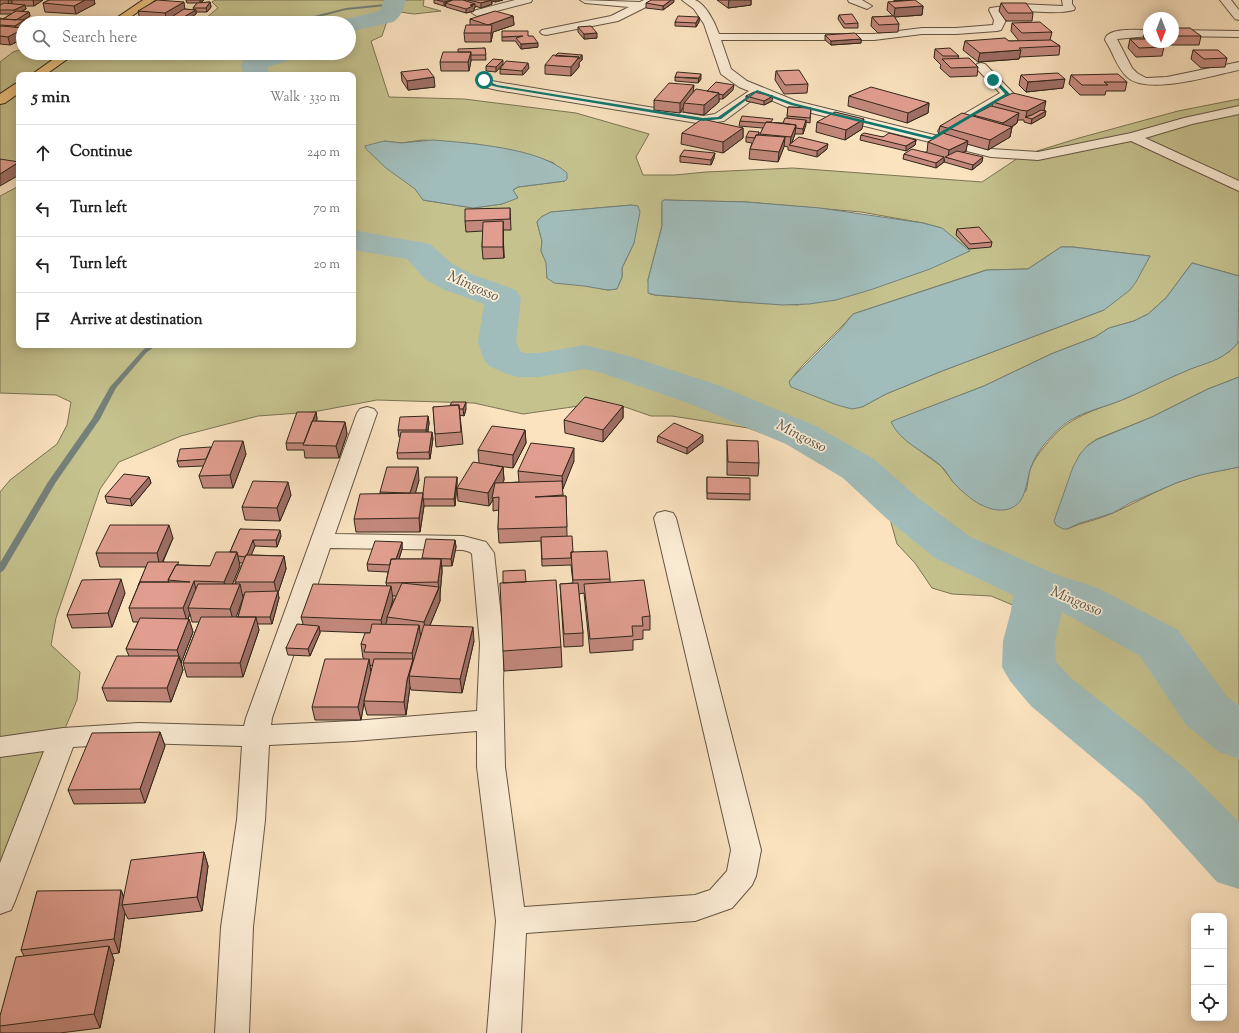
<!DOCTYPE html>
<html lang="en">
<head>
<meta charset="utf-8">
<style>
	:root { --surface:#fff; --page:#f2f2f2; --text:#222; --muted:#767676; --line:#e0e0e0 }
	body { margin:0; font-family:"Sorts Mill Goudy",serif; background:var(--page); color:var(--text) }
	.controls { position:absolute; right:12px; bottom:12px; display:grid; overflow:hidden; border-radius:8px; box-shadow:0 2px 10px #0003 }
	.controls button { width:36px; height:36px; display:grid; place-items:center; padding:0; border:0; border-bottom:1px solid var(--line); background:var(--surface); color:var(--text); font:20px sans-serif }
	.compass { position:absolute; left:1143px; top:12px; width:36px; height:36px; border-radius:50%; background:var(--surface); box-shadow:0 2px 10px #0003; rotate:180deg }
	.stop { position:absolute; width:12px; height:12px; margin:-9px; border:3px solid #0f766e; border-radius:50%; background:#fff }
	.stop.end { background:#0f766e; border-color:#fff; box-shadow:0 1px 4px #0008 }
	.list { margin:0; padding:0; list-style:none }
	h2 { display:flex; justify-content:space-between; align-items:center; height:52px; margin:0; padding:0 16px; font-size:17px }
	h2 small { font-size:13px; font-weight:400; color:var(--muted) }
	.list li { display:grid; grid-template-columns:26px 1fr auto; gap:12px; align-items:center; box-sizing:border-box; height:56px; padding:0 16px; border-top:1px solid var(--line) }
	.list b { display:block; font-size:15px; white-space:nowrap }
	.list em { font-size:13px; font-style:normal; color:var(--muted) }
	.icon { flex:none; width:22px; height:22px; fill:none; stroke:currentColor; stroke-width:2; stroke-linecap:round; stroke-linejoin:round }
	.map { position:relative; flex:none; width:1239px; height:1033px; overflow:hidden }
	.search { position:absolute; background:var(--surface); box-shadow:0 2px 10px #0003; left:16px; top:16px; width:340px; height:44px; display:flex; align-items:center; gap:10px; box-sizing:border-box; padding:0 14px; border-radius:22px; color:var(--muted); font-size:15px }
	.panel { position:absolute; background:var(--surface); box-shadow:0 2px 10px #0003; left:16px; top:72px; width:340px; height:276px; border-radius:8px }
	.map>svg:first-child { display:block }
	.green { fill:#c5c28e; stroke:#7b7454; fill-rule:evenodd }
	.water { fill:#a1bdbb; stroke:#74817b }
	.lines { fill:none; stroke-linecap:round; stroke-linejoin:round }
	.stream { fill:#74817b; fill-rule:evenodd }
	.river { fill:#a1bdbb; fill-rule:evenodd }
	.minor-casing { stroke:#645544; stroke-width:2 }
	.primary-casing { stroke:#31261a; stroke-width:2 }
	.minor { fill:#fcedd6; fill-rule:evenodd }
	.primary { fill:#eec280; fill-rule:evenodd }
	.wall { fill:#c2887c; stroke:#31261a; fill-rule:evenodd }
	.shaded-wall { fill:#9e6f65; stroke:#31261a }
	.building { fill:#e19e90; stroke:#31261a }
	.route { fill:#0f766e }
	.labels { text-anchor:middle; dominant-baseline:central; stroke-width:3.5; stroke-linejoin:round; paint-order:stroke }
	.water-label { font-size:15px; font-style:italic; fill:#53534a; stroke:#fcedd6 }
</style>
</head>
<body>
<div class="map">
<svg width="1239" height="1033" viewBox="0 0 1239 1033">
	<rect width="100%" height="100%" fill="#fbe3c0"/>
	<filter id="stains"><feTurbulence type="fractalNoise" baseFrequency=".005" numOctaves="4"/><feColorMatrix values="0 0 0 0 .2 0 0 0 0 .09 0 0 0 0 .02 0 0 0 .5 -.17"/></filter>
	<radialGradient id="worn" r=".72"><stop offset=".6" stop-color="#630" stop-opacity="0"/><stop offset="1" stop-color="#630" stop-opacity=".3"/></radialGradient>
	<!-- green -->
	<path class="green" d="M215 0H424L423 6 441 11 414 14 400 12 387 21 382 36 371 41 389 97 464 99 576 113 649 134 636 157 643 175H675L706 172 793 168 982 182 1021 156 1079 138 1178 111 1239 99V276L1192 263 1166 298 1148 314 1134 321 1109 328 1095 337 1051 354 984 386 891 422 911 444 941 466 954 483 981 505 1026 491C1028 484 1028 475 1031 467 1034 460 1039 453 1044 447 1069 414 1093 412 1129 397 1149 388 1169 377 1190 369 1207 362 1228 358 1239 341V377L1208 389 1152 417 1097 439 1087 446 1067 529C1082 522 1098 520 1113 513 1142 500 1169 483 1200 475 1213 471 1226 470 1239 467V881L1198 836 1108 756 1086 732 1023 679 1016 657 1014 640 1023 619 1020 608 991 596 952 594 932 588 915 563 897 544 885 501 819 454 748 428 672 416H651L625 407 593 404 523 414 474 403 377 400 313 412 258 416 181 436 119 462 100 489 56 618 51 645 80 672 77 700 0 883V492L10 480 57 444 67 425 71 402 56 395 0 393V196L19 186V345H353V75H19V165L0 161V62L13 52 23 49V53H84L99 57 114 58 115 53H349V23H200L218 8 212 2ZM423 140 476 144 534 156 554 163 565 181 518 187 513 190V192L518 197 502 204 473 208 423 200 384 141 401 143ZM664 200 746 202 861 212 923 223 941 228 963 245 798 305 741 302 655 295 650 294 648 280 662 226V202ZM632 205 634 243 622 268V277L617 289 608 290 547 278V263L541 251 542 241 537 222 541 217 551 212ZM1061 247H1073L1150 256 1139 274 1104 310 942 371 886 394 862 407 789 382C807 357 833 338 853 314L986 270 1028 269Z"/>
	<!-- water -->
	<path class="water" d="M433 140C469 143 541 148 567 173V179L565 181 518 187 513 190 518 198 502 204 473 208 423 200 415 189 386 168 366 149 365 146 384 141 401 143Z
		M664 200 746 202 820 208 923 223 942 228 970 251 930 269 870 290 836 300 809 304 783 305 741 302 655 295 648 293V280L662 226V201Z
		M632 205 638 206 640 212 634 243 622 268V277L617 289 608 290 584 286 554 283 547 278 546 263 541 251 542 241 537 222 541 217 551 212Z
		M1061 247H1072L1150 256 1136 282 1130 290 1104 310 942 371 886 394 862 407 852 409 837 405 791 387 789 382 792 378 839 331 853 314 987 270 1028 269Z
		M1192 263 1239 276 1238 343C1235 346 1231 351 1227 353 1216 362 1199 365 1186 371 1164 380 1144 391 1122 400 1105 407 1085 411 1069 421 1054 431 1037 450 1031 467 1025 484 1027 507 1004 510 985 512 966 496 953 482 949 477 946 470 940 465 924 451 901 443 891 422L895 420 984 386 1051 354 1095 337 1109 328 1134 321 1148 314 1166 298Z
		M1239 377V467L1200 475 1176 483 1130 503 1113 513 1080 523 1067 529H1063L1056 525 1054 521 1073 467 1080 454 1087 446 1096 440 1152 417 1208 389Z"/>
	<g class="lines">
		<!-- stream -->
		<path class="stream" d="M385 4 386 6 346 10 295 23 243 21 241 20 243 19 294 21 346 8Z
			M150 345H157L147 352 116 388 100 419 56 482 4 570 0 573V563L48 482 92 419 110 387 143 350Z"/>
		<!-- river -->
		<path class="river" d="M384 0H406C404 8 401 17 393 22L349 32V23H338L341 20 376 12 380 10Z
			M260 53H301L297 58 267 67 270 75H244L241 65 247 57Z
			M353 230 430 244 451 263 471 274 516 290 521 298 516 342 520 351 524 353H539L585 345 629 356 718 385 816 426 875 460 918 498 969 536 1057 575 1098 588 1178 630 1226 695 1239 706V759L1219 752 1186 725 1140 656 1062 612 1055 641 1056 662 1071 678 1184 767 1239 822V889L1217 882 1142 799 1031 706 1010 681 1002 667 1003 641 1011 611 1013 595 935 558 886 518 843 478 786 444 688 403 602 373 585 369 539 377H518L504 373 489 366 483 358 478 342 484 304 445 290 425 279 407 259 353 250Z"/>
		<!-- minor casing -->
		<g class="minor-casing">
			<path id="minor" d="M515 0H532L531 2 477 16 472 13 473 11Z
				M580 0 640 2 644 0H657L656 2 618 21 546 35 542 34 540 32 542 30 611 16 629 7 585 3Z
				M682 0C685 0 691 0 695 0 706 4 715 23 719 34H874L922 28H956L993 25 994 20 989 10 990 8 1019 4 1063 6 1062 0H1072V4L1075 8 1074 10C1052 16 1024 8 1000 12L1006 20 1001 30 997 31 956 34H922L874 40H721L731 69 747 81 796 101 991 149 1038 152 1131 133 1184 118 1239 106V114L1192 124 1145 138 1239 181V191L1131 141 1038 160 991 157 787 107 759 95 724 121 703 124 497 90 484 87 478 80 480 77H488L492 81 497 82 703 116 715 114 749 91 739 87 721 74 704 24 694 9Z
				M848 0H862L872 6 867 9 849 2Z
				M1220 0H1231L1239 10V20L1235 19Z
				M1149 30V36L1117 39 1132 68 1137 73 1146 78 1167 77 1239 62V70C1213 75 1148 96 1127 77 1117 68 1113 52 1105 40 1106 27 1139 30 1149 30Z
				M1173 30 1239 31V37L1173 36Z
				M981 63 985 64 1014 94 1012 97 950 134H940L938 131 940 128 1000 93 975 67 977 64Z
				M367 407 374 409 377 413 335 534 463 536 486 542 494 553 504 644 503 682 505 767 524 907 695 895 710 890 727 871 731 850 654 518 657 513 665 511 673 513 676 518 761 850 756 876 752 885 732 908 695 921 526 933 521 1033H487L496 921 477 767V731L354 741 269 745 265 820 253 927 249 1033H215L221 927 237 820 242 746 139 743 73 747 15 901 11 910 0 914V863L44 751 0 757V737L63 728 139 723 244 726 246 718 357 413 360 409ZM330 548 463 550 470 552 472 554 480 644 477 711 354 721 271 725 272 718Z"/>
		</g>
		<!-- primary casing -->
		<g class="primary-casing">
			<path id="primary" d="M143 0H155L122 23H109Z
				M62 53H76L45 75H31Z
				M19 83V93L5 103 0 104V94L15 84Z"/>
		</g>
		<!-- minor -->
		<use href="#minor" class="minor"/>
		<!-- primary -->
		<use href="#primary" class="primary"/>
	</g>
	<!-- wall -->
	<path class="wall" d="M0 0H43L34 6H25L26 9 21 12H29L30 16 24 20 23 39 10 45 0 44V18L3 19 11 14H0V5H1H0Z
		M49 0H94L95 4 76 14 45 12 43 3Z
		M186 0H204L201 3 210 2 211 7 207 12H196V14L182 23 171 22 170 20 167 22 140 20 138 11 185 9 194 10 193 8 197 3H187Z
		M434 0H463L466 1 465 0H503L495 2 492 1V4L481 8 475 6V8H474V11L466 13 446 7V6H444L434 3Z
		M717 0H751V5L728 8Z
		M674 2 663 10 646 8V3Z
		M888 2 923 6 922 15 894 17 899 24 898 32 878 33 871 26 872 17 893 16 887 10Z
		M1001 3 1033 13 1032 21H1006L999 11Z
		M839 15 858 23V28H844L838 19Z
		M513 16 514 25 493 32 491 42H465L464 33 470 25V19Z
		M699 17V22L696 27 675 26V22Z
		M1012 23 1052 32 1050 40 1060 46 1059 55 1020 57 1019 59 978 62 963 50 965 41H1019L1011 31Z
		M578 27 597 38 584 39 578 32Z
		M1173 28 1201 36 1199 45H1162L1164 47 1162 56 1136 57 1128 48 1130 39H1145L1143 37 1146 29H1149V42H1173Z
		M825 35 861 39V43L831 45 825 40Z
		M528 36 538 47 521 49 516 42V41H502V37Z
		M485 48 486 60H471L469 71H441L440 62 458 52Z
		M935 49 959 56 958 58 978 67 977 76 950 77 940 68 941 65 934 58Z
		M1193 50 1227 58 1225 67 1201 68 1191 59Z
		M96 53H118L115 55 96 54Z
		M582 55V60L579 63V67L571 76 545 74V65Z
		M503 64 496 72 486 71V66Z
		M529 68 523 75 500 74V69Z
		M776 71 808 84 807 93 784 94 775 80Z
		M401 72 435 87 408 90 402 81Z
		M1021 75 1063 88 1026 92 1019 85Z
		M1071 75 1127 82 1125 91H1106L1105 95H1080L1069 84Z
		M675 77 701 79 698 83 675 81Z
		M733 90 723 99H719V102L704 115 683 112V108L680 113 654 110V100L693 92Z
		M746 96 772 101 764 105 746 101Z
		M849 96 929 103 928 113 907 123 848 106Z
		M993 102 1044 111 1045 116 1031 124 1024 122V120H1018L1017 123 1012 127 1010 137 988 150 967 144 966 151 963 152 982 162 972 170 944 162V159V162L936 168 903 159 904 154 927 152 928 142 939 136H938L940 126 972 116 973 115 992 106Z
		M788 107 811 108 810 123 806 122 803 134H795L792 142 827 149 817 157 788 150V147L784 146 778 162 749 159 750 149 752 143 746 142V137L759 132V135H760L763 128 739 126 740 121 783 123 787 118Z
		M817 122 862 129 845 140 816 132Z
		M743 128V138L723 153 681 144 682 133Z
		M861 135 916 140 915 145 906 151 860 140Z
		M680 156 714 158 711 165 680 162Z
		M510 208 511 230H503L504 258 483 259 482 247 483 231 466 232 465 221Z
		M957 229 992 242 991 247 969 249 956 235Z
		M623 406V418L603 442 565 433 564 420Z
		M433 407 466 409 464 416 460 415 463 444 436 447Z
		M316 412 317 419 316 421 345 422 347 434 339 458H305L304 450H287L286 443Z
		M428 416 429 423 428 432 433 438 430 459H398L397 453 401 437H399L398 430Z
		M525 430 526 443 513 468 490 465 503 467 504 480 502 483 519 482 518 471 574 461 562 489 563 496H566L567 536 573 552 610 579V582L650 616V630H643V639L633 640V650L590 653 584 593 579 594 583 633V646L564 647 560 584 573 583 571 565 542 566 541 541 499 543 498 529 499 510 493 511V500L489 506 458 501 457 488 479 463 478 450Z
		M658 436 703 442 687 454 657 442Z
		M727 440 759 463 758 476 727 475Z
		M246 454 233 488H203L199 476 204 466 179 467 177 461Z
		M149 477 151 483 132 506 107 503 105 496Z
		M457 477V483L455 506H424L420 532H356L354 519 380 494V492L419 480 415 493H423Z
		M707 477 750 494V500L707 499Z
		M291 495 280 521 245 520 242 507Z
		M240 529 281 536 277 547 255 546 251 555 284 556 286 569 278 593 279 598 272 624H257L259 630 243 677H187L183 663 199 622H192L190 614 188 619H189L193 632 181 663 183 670 171 702 107 701 102 688 129 656 126 649 138 622H133L129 608 146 567H100L96 553 173 538 163 562 180 565 210 566 230 552ZM239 563H243L235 582 236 584H232L240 566ZM242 595H244L238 617H236Z
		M455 540 456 547 452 566H442V572L440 594V601L430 625 474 641 462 693 411 690 410 687 406 715H367L364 703 361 720H315L312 707 365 659 363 658 361 644 370 633 320 631V633L310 656 288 655 286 648 303 624 301 617 387 586 386 583 388 572 368 571 367 564 402 542V549L399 559H422ZM392 596H396L390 610 393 599ZM370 665 373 666 371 672Z
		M526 581 561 647 562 667 504 671 503 651Z
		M125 593 112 627 72 628 67 615Z
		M160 732 165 746 145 803 74 804 68 790Z
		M204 852 208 866 202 911 128 919 125 913 119 953 112 954 114 960 100 1028 60 1033H1L0 1031V1016L24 956 21 950 121 890 124 897Z"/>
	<!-- shaded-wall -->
	<path class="shaded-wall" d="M9 0H12V3L9 5 8 1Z
		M33 0H43L34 6Z
		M85 0H94L95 4 76 14 74 6Z
		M200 0H204L200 3Z
		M452 0 457 3H445L446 6H444V2Z
		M491 0 492 4 481 8V3Z
		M495 0H503L495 2Z
		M671 0H674V2L663 10V6Z
		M729 0H751V5L728 8Z
		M894 0H908L894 1Z
		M184 2 185 11 170 18V20L167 22 165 13Z
		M210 2 211 7 207 12 206 8Z
		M475 4V8H474V11L466 13V9L470 5Z
		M25 5 26 9 15 15 14 10Z
		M923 6 922 15 894 17 895 8Z
		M196 10V14L182 23V18Z
		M29 12 30 16 14 26 11 22Z
		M513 16 514 25 493 32 491 42V32L488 25Z
		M699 17V22L696 27V23Z
		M24 20 25 23H23V39L10 45 8 37 16 31 15 26Z
		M597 33V38L584 39V34Z
		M861 39V43L831 45V41Z
		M538 43V47L521 49V44Z
		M1021 50 1019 59 978 62 980 53Z
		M471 52V61L469 71 468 62Z
		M582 55V60L579 63V67L571 76V67L579 57Z
		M503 60V64L496 72V67Z
		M528 63 529 68 523 75 522 71Z
		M701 74V79L698 83 699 78Z
		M434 77 435 87 408 90 407 81Z
		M1065 79 1063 88 1026 92 1028 82Z
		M694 85 693 95 684 103 683 108 680 113V103Z
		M734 85 733 90 723 99V95Z
		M719 93V102L704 115V105Z
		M773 96 772 101 764 105V101Z
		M1046 101 1044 111 1026 117 1027 111Z
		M929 103 928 113 907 123 908 113Z
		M1046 111 1045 116 1031 124 1032 119Z
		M1019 113 1017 123 1006 130 1012 127 1010 137 988 150 990 140 1001 133 1003 123Z
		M864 119 862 129 845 140 846 130Z
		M806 120V125L803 134V129Z
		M796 125 795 134 791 145H790L791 137Z
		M743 128V138L723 153V142Z
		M785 137 784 147 778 162 779 152Z
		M916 140 915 145 906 151V146Z
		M968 141 966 151 950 158H948L949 150Z
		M828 144 827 149 817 157V151Z
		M715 153 714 158 711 165V160Z
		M944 157V162L936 168V163Z
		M983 157 982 162 972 170 973 165Z
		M19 162V175L0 186V174Z
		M503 221V232L504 258 503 247Z
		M466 402V409L464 416 463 409Z
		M623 406V418L603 442V430Z
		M316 412 317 419 308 445H306Z
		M428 416 429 423 427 436 426 430Z
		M345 422 347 434 339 458 336 446Z
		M525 430 526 443 513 468V455Z
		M432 432 433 438 430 459 429 452Z
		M703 435V442L687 454V448Z
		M243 441 246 454 233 488 230 475Z
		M574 448V461L563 489 562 476Z
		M418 467 419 480 412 506 410 493Z
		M503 467 504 480 494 498H492L493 500 489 506 488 493Z
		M149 477 151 483 132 506 130 499Z
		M457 477V483L455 506 454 499Z
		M288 482 291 495 280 521 277 508Z
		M423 493 424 506 420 532 419 518Z
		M169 525 173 538 160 567 157 553Z
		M280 530 281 536 277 547 276 540Z
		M253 540 255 546 248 563 246 557Z
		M455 540 456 547 452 566 451 559Z
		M402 542V549L395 572 394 565Z
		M237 552 240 566 228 595 224 582Z
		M284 556 286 569 278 593 279 598 272 624 270 617 277 594 274 582Z
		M441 559 442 572 440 594V601L426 635 424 622 439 588 438 582Z
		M121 579 125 593 112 627 108 613Z
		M194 581 197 594 188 608 190 614 187 621 183 608Z
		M240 584 243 598 234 623 230 609Z
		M391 586 393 599 388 617H387V620L383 633 381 620Z
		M256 617 259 630 243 677 240 663Z
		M189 619 193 632 181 663 177 650Z
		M419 625 421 639 414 667 412 653Z
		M319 626 320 633 310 656 308 649Z
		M473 627 474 641 462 693 460 679Z
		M179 656 183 670 171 702 167 688Z
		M369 659 371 672 364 701V703L361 720 358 707Z
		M413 659 414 673 409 676 410 687 406 715 404 702 407 680Z
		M160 732 165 746 145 803 140 789Z
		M204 852 208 866 202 911 197 897Z
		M121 890 126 904 122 905 125 913 119 953 114 939Z
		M109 946 114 960 100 1028 94 1014Z"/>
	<!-- building -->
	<path class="building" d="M49 0H85L74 6 43 3Z
		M157 0 184 2 165 13 138 11Z
		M437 0H452L444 2Z
		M453 0H463L475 4 470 5 473 6 466 9 445 3Z
		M468 0H491L481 3Z
		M651 0H671L663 6 646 3Z
		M915 0 923 6 895 8 888 2Z
		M210 2 206 8H193L197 3Z
		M4 3 25 5 14 10H0V5Z
		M1001 3H1026L1033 13H1008Z
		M184 9 196 10 182 18H170Z
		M16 11 29 12 16 20 3 19Z
		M495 11 513 16 488 25 470 19Z
		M852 14 858 23 845 24 839 15Z
		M678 16 699 17 696 23 675 22Z
		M894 16 899 24 879 25 872 17Z
		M0 19 24 20 15 26 0 25Z
		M1040 22 1052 32 1022 33 1012 23Z
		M466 25H492L491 33H464Z
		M2 26 23 28V29L8 37 0 36V27Z
		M591 26 597 33 584 34 578 27Z
		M1173 28H1190L1201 36H1173Z
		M502 31H528V36H533L538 43 521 44 516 38 523 36 502 37Z
		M855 33 861 39 831 41 825 35Z
		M1005 38 1009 41 1051 40 1060 46 1019 48 1021 50 980 53 965 41Z
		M1130 39H1149V42H1159L1164 47 1139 48Z
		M485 48 486 55H471V52H458V49Z
		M950 48 959 56H943L935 49Z
		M1193 50H1218L1227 58 1204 59Z
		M443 52H471L468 62H440Z
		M558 53 582 55 579 59V57L555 56Z
		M553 55 579 57 571 67 545 65Z
		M969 58 978 67 951 68 942 59Z
		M493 59 503 60 496 67 486 66Z
		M506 61 528 63 522 71 500 69Z
		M428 69 434 77 407 81 401 72Z
		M799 70 808 84 785 85 776 71Z
		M677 72 701 74 699 78 675 77Z
		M1058 73 1065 79 1028 82 1021 75Z
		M1118 74 1127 82H1104L1108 85H1082L1071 75Z
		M716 82 734 85 723 95 719 94V93L707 91Z
		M669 83 694 85 680 103 654 100Z
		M871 87 929 103 908 113 849 96Z
		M696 89 719 93 704 105 684 103Z
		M754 92 773 96 764 101 746 96Z
		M1013 93 1046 101 1027 111 1020 110 993 102Z
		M991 106 1019 113 1003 123 973 115Z
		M788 107 811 108 810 118 787 116Z
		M1041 110 1046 111 1032 119 1025 117 1032 115Z
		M835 112 864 119 846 130 817 122Z
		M962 113 1012 127 990 140 940 126Z
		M742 116 773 119 771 122H766L765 123 740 121Z
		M785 118 806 120 803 129 796 128V125L783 123Z
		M702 119 743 128 723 142 682 133Z
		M766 122 796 125 791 137 760 134Z
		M749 131 759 132 758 135H756L755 138 746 137Z
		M864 133 883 137 889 133 916 140 906 146 861 135Z
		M943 133 968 141 949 150 928 142Z
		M756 135 785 137 779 152 750 149Z
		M799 137 828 144 817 151 789 145Z
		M912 149 944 157 936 163 904 154Z
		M684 150 715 153 711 160 680 156Z
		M957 151 983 157 973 165 945 157Z
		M0 159 19 162 0 174Z
		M510 208V219L465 221V209Z
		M503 221V247H482L483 222Z
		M979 227 992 242 970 244 957 229Z
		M585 397 623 406 603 430 564 420Z
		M452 402H466L463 409H459V405H450Z
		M459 405 461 432 435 434 433 407Z
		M297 412H316L304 443H286Z
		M428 416 426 430H398L400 417Z
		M312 421 345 422 336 446 303 445Z
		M674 423 703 435 687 448 658 436Z
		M492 426 525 430 513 455 478 450Z
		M401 432H432L429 452 397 453Z
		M727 440 758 441 759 463 728 462Z
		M214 441H243L230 475 199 476Z
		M531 443 574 448 562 476 518 471Z
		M211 447 206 459 177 461 180 449Z
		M473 462 503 467 488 493 457 488Z
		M387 467H418L410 493 380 492Z
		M124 474 149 477 130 499 105 496Z
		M425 477H457L454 499H423V493Z
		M707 477 750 478V494L707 493Z
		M253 481 288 482 277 508 242 507Z
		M562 481 563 495 535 497 566 496 567 527 498 529 499 497 492 498 495 483Z
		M423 493 419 518 354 519 360 494Z
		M110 525H169L157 553H96Z
		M240 529 280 530 276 540H253L247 555H246L245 557 238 556 237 552H230Z
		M572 536 573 552H571V558L542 559 541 537Z
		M426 539 455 540 451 559 422 558Z
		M375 541 402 542 396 559H391L390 565 367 564Z
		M607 551 610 579 573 580 571 552Z
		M216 552H237L224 582 194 581 183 608H129L140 582H190L168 580 176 565 210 566Z
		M246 555 284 556 274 582H235Z
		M391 559H441L438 582 386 583Z
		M148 562H179L177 565H176L168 580 169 582H140L138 586Z
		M525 570 526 582 503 583V571Z
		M121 579 108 613 67 615 82 580Z
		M556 580 561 647 503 651 500 583Z
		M644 580 650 616 642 617 643 626H632L633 636 590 639 584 584Z
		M402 583 439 587 424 622 387 617Z
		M578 583 583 633 564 634 560 584Z
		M198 584H240L230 609 188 608Z
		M313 584 391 586 381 620 301 617Z
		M278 591 270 617H238L245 592Z
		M201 617H256L240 663H183Z
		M140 618 189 619 177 650 126 649Z
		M297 624 319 626 308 649 286 648Z
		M372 624 419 625 412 653 364 652 366 645 361 644 365 633H370Z
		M424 625 473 627 460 679 409 676Z
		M117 656H179L167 688H102Z
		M325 659H369L358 707H312Z
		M374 659H413L407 680 404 702 364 701Z
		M160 732 140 789 68 790 92 733Z
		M204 852 197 897 122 905 131 860Z
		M121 890 114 939 21 950 37 891Z
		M109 946 94 1014 0 1026V1016L16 957Z"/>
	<!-- route -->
	<path class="route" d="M484 79 497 85 703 118 718 117 757 90 793 103 932 137 1005 94 992 79H995L1010 94 933 140 791 105 757 92 721 119 703 121 497 87 486 84 482 80Z"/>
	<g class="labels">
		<!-- water labels -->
		<g class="water-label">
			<text transform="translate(473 287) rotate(24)">Mingosso</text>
			<text transform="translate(801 437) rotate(27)">Mingosso</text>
			<text transform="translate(1076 602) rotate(23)">Mingosso</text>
		</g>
	</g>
	<rect width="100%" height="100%" filter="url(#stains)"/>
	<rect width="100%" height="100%" fill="url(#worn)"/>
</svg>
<div class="controls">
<button>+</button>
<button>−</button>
<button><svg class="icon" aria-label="locate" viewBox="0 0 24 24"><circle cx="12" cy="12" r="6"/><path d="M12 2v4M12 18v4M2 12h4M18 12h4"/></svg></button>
</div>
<svg class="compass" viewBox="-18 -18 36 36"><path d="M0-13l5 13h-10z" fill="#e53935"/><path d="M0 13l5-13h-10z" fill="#767676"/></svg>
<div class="stop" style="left:484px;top:80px"></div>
<div class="stop end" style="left:993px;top:80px"></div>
<div class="search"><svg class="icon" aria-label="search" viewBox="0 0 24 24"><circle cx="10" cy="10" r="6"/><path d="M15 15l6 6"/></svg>Search here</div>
<section class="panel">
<h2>5 min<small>Walk · 330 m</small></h2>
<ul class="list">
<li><svg class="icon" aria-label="ahead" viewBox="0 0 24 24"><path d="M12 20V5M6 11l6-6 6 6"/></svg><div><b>Continue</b></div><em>240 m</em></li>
<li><svg class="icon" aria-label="left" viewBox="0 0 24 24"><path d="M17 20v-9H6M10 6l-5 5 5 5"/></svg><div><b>Turn left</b></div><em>70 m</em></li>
<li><svg class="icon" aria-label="left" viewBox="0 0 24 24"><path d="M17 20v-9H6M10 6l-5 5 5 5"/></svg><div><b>Turn left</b></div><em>20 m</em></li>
<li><svg class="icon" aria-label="arrive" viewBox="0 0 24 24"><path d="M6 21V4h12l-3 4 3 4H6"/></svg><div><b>Arrive at destination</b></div></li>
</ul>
</section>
</div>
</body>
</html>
